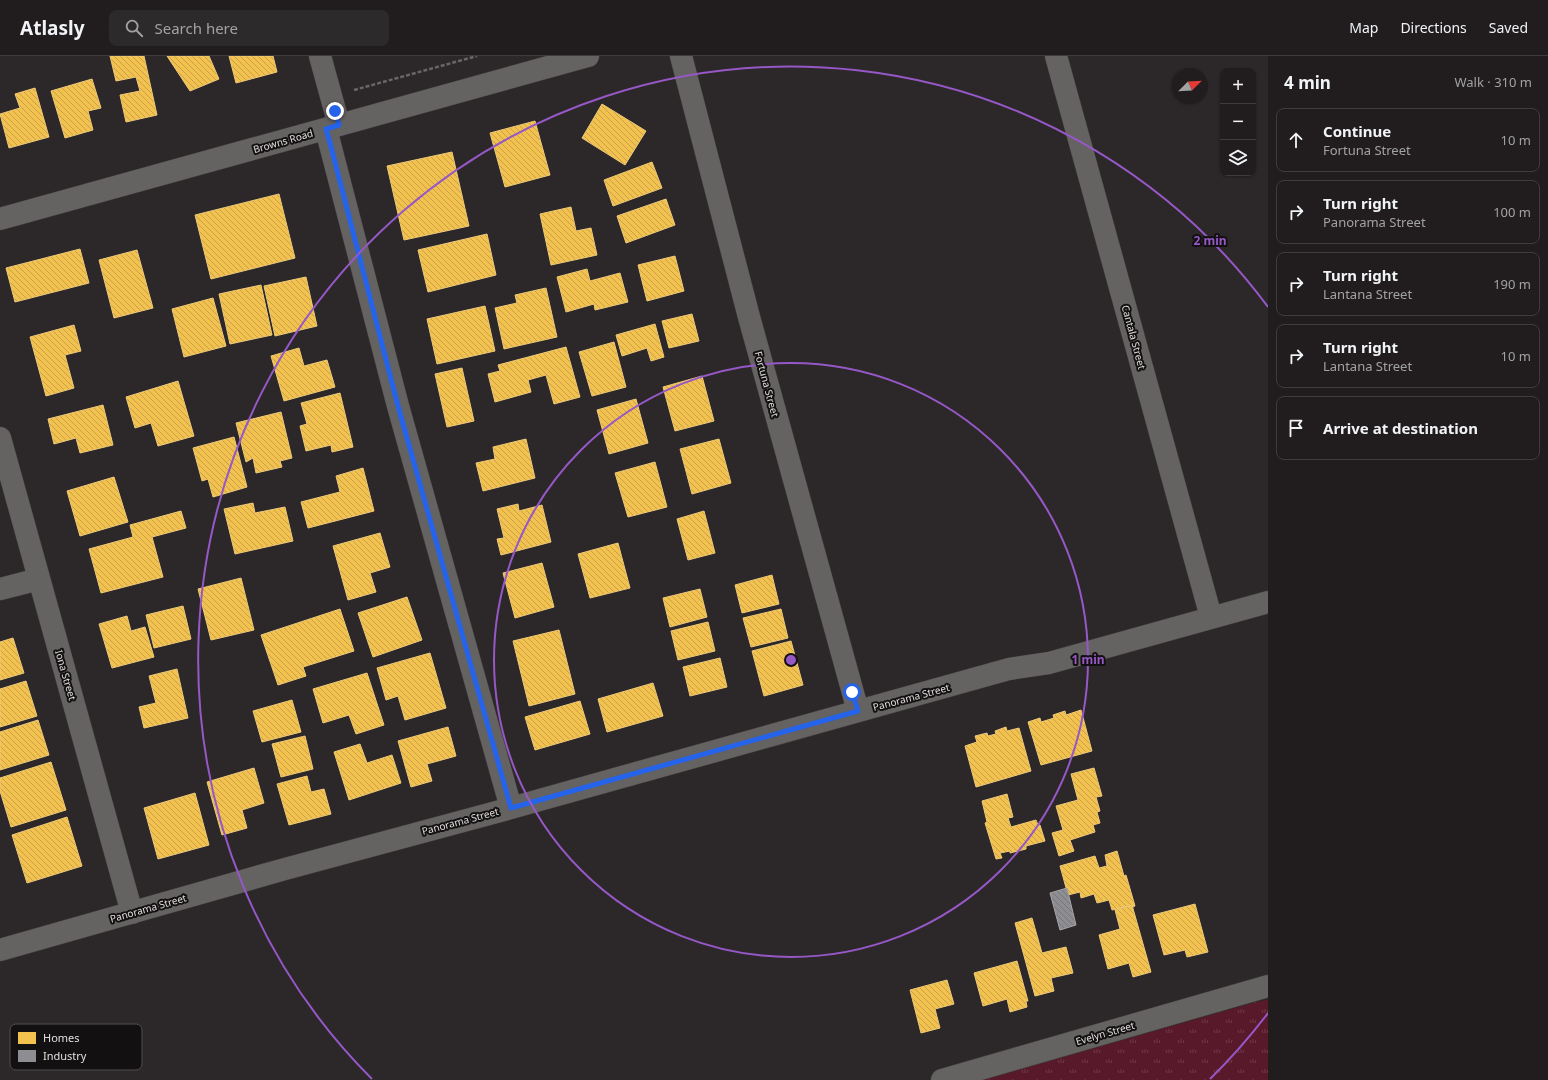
<!DOCTYPE html>
<html lang="en">
<head>
<meta charset="utf-8">
<style>
	:root { --surface:#211d1e; --page:#2d2a2b; --text:#f1f3f6; --muted:#a2a2a4; --line:#3e3b3c }
	body { margin:0; font-family:"Noto Sans",sans-serif; background:var(--page); color:var(--text) }
	.controls { position:absolute; right:12px; top:12px; display:grid; overflow:hidden; border-radius:8px; box-shadow:0 1px 3px #0004 }
	.controls button { width:36px; height:36px; display:grid; place-items:center; padding:0; border:0; border-bottom:1px solid var(--line); background:var(--surface); color:var(--text); font:20px sans-serif }
	.compass { position:absolute; left:1172px; top:12px; width:36px; height:36px; border-radius:50%; background:var(--surface); box-shadow:0 1px 3px #0004; rotate:66deg }
	.stop { position:absolute; width:12px; height:12px; margin:-9px; border:3px solid #2563eb; border-radius:50%; background:#fff }
	.stop.end { background:#2563eb; border-color:#fff; box-shadow:0 1px 4px #0008 }
	.list { margin:0; padding:0; list-style:none }
	h2 { display:flex; justify-content:space-between; align-items:center; height:52px; margin:0; padding:0 16px; font-size:17px }
	h2 small { font-size:13px; font-weight:400; color:var(--muted) }
	.list li { display:grid; grid-template-columns:26px 1fr auto; gap:12px; align-items:center; box-sizing:border-box; height:64px; margin:0 8px 8px; padding:0 8px; border:1px solid var(--line); border-radius:8px }
	.list b { display:block; font-size:15px; white-space:nowrap }
	.list p { margin:0; font-size:13px; white-space:nowrap; color:var(--muted) }
	.list em { font-size:13px; font-style:normal; color:var(--muted) }
	.icon { flex:none; width:22px; height:22px; fill:none; stroke:currentColor; stroke-width:2; stroke-linecap:round; stroke-linejoin:round }
	.map { position:relative; flex:none; width:1268px; height:1024px; overflow:hidden }
	header { display:flex; align-items:center; gap:24px; box-sizing:border-box; height:56px; padding:0 20px; background:var(--surface); border-bottom:1px solid var(--line) }
	header strong { font-size:19px }
	nav { display:flex; gap:22px; margin-inline-start:auto; font-size:14px }
	.search { width:280px; height:36px; background:var(--page); display:flex; align-items:center; gap:10px; box-sizing:border-box; padding:0 14px; border-radius:8px; color:var(--muted); font-size:15px }
	main { display:flex }
	aside { flex:1; background:var(--surface) }
	.map>svg:first-child { display:block }
	.park { fill:url(#park-tufts) }
	.homes { fill:url(#homes-back-hatch); stroke:#edc979 }
	.industry { fill:url(#industry-back-hatch); stroke:#a6a5a8 }
	.lines { fill:none; stroke-linecap:round; stroke-linejoin:round }
	.minor-casing { stroke:#464243; stroke-width:23 }
	.path { stroke:#696666; stroke-width:2.5; stroke-dasharray:4 2; stroke-linecap:butt }
	.minor { stroke:#656262; stroke-width:22 }
	.route { stroke:#2563eb; stroke-width:5 }
	.ring { fill:none; stroke:#9558c6; stroke-width:2 }
	.labels { text-anchor:middle; dominant-baseline:central; stroke-width:4; stroke-linejoin:round; paint-order:stroke }
	.street-label { font-size:10px; fill:#e2dddd; stroke:#131011 }
	.key { fill:#131011; stroke:#514e4e; stroke-width:1 }
	.key-label { font-size:11px; fill:#e2dddd }
	.centre { fill:#9558c6; stroke:#131011; stroke-width:2 }
	.ring-label { font-size:12px; text-anchor:middle; font-weight:bold; fill:#9558c6; stroke:#131011; stroke-width:4; stroke-linejoin:round; paint-order:stroke }
</style>
</head>
<body>
<header>
<strong>Atlasly</strong>
<div class="search"><svg class="icon" aria-label="search" viewBox="0 0 24 24"><circle cx="10" cy="10" r="6"/><path d="M15 15l6 6"/></svg>Search here</div>
<nav><a>Map</a><a>Directions</a><a>Saved</a></nav>
</header>
<main>
<div class="map">
<svg width="1268" height="1024" viewBox="0 0 1268 1024">
	<defs>
		<pattern id="park-tufts" width="24" height="20" patternUnits="userSpaceOnUse"><rect width="24" height="20" fill="#58192b"/><path d="M3 7l-1-3M5 7V3M7 7l1-3M15 17l-1-3M17 17v-4M19 17l1-3" fill="none" stroke="#703a49"/></pattern>
		<pattern id="homes-back-hatch" width="6" height="6" patternUnits="userSpaceOnUse"><rect width="6" height="6" fill="#f2c14e"/><path d="M-1 5l2 2M0 0l6 6M5-1l2 2" fill="none" stroke="#c6a14b"/></pattern>
		<pattern id="industry-back-hatch" width="6" height="6" patternUnits="userSpaceOnUse"><rect width="6" height="6" fill="#8d8d92"/><path d="M-1 5l2 2M0 0l6 6M5-1l2 2" fill="none" stroke="#77767a"/></pattern>
	</defs>
	<rect width="100%" height="100%" fill="#2c2728"/>
	<!-- park -->
	<path class="park" d="M1268 944V1024H983L1256 946Z"/>
	<!-- homes -->
	<path class="homes" d="M110 0H144L157 59 126 66 120 39 140 35 136 21 116 25Z
		M167 0H209L219 23 190 35Z
		M229 0H273L277 16 236 27Z
		M92 23 101 52 88 55 93 74 65 82 51 35Z
		M35 32 49 81 9 92 0 58 20 52 15 38Z
		M602 48 646 75 625 109 582 82Z
		M535 65 550 119 505 131 490 77Z
		M452 96 469 170 404 184 387 110Z
		M652 106 662 132 613 150 604 124Z
		M279 138 295 202 211 223 195 159Z
		M666 143 675 169 626 187 617 160Z
		M571 151 576 175 591 172 597 199 551 209 540 158Z
		M487 178 496 219 428 236 418 194Z
		M80 193 89 227 15 246 6 212Z
		M137 194 153 252 114 262 99 204Z
		M675 200 684 235 647 245 638 209Z
		M587 213 590 225 620 217 628 246 595 254 594 248 566 256 557 221Z
		M306 221 317 270 275 280 264 230Z
		M261 229 272 279 230 288 219 238Z
		M546 232 557 281 504 293 495 252 517 247 515 239Z
		M213 242 226 290 184 301 172 253Z
		M485 250 495 295 437 308 427 263Z
		M692 258 699 285 669 292 662 265Z
		M655 268 664 301 651 305 647 292 622 300 616 279Z
		M74 269 81 295 65 299 74 332 46 340 30 281Z
		M614 286 626 331 592 340 579 296Z
		M566 291 580 341 554 348 546 319 528 324 531 336 495 346 488 318 500 315 498 309Z
		M299 292 304 310 327 304 335 331 284 345 271 300Z
		M462 312 474 365 447 371 435 318Z
		M702 320 714 365 675 375 663 331Z
		M178 325 194 380 158 390 151 367 135 372 126 341Z
		M340 337 353 391 332 396 331 389 306 395 300 370 307 368 301 347Z
		M636 343 648 387 609 398 597 354Z
		M103 349 113 389 80 397 76 382 54 388 48 363Z
		M281 356 292 402 280 405 282 411 256 417 253 402 246 406 236 367Z
		M234 381 247 431 213 441 208 423 202 425 193 392Z
		M526 383 535 422 483 435 476 407 495 403 493 391Z
		M719 383 731 427 692 438 680 393Z
		M655 406 667 451 628 461 615 417Z
		M363 412 374 455 308 472 301 446 340 436 336 420Z
		M114 421 128 466 80 480 67 435Z
		M253 447 255 457 285 451 293 485 235 498 224 453Z
		M518 448 519 455 542 449 551 486 501 499 497 483 504 482 497 453Z
		M181 455 186 472 152 481 163 521 101 537 89 493 133 481 130 469Z
		M704 455 715 497 688 504 677 463Z
		M380 477 390 511 370 517 376 536 348 544 333 490Z
		M618 487 630 532 590 542 578 498Z
		M542 507 554 551 515 562 503 517Z
		M772 519 779 548 742 557 735 529Z
		M241 522 254 574 211 584 198 533Z
		M700 533 707 561 670 571 663 542Z
		M407 541 422 584 373 601 358 557Z
		M183 550 191 583 154 592 146 559Z
		M340 553 354 595 303 611 306 620 278 629 261 579Z
		M781 553 788 582 751 591 743 562Z
		M127 560 131 575 145 571 154 601 112 612 99 568Z
		M708 566 715 595 678 604 671 575Z
		M559 574 575 638 529 650 513 585Z
		M13 582 24 617 0 624V586Z
		M791 585 803 629 764 640 752 595Z
		M430 597 446 652 405 664 398 640 386 644 377 612Z
		M720 602 727 631 690 640 683 611Z
		M177 613 188 662 144 672 139 651 156 647 149 620Z
		M367 617 384 669 356 678 349 659 323 667 313 633Z
		M26 625 37 660 0 671V633Z
		M653 627 663 660 607 676 598 643Z
		M292 644 301 676 262 686 253 655Z
		M580 645 590 678 535 694 525 661Z
		M1081 654 1092 695 1041 709 1028 666 1040 662 1041 666 1054 662 1053 659 1065 655 1066 659Z
		M38 664 49 699 0 714V676Z
		M448 671 456 700 427 708 432 725 411 731 398 685Z
		M1006 671 1007 675 1019 672 1031 715 976 731 965 690 977 686 975 680 987 677 988 680 996 678 995 675Z
		M305 680 313 713 281 721 272 688Z
		M360 688 367 707 392 699 401 727 349 744 334 696Z
		M51 706 66 754 11 771 0 735V722Z
		M254 712 264 747 242 754 247 772 222 779 207 726Z
		M1094 712 1102 740 1096 741 1100 755 1097 756 1100 767 1093 769 1095 776 1070 784 1074 795 1059 800 1052 777 1063 774 1056 750 1078 744 1071 718Z
		M307 720 311 736 324 733 331 758 289 769 277 728Z
		M195 737 209 789 158 803 144 752Z
		M1007 738 1013 761 1008 762 1011 771 1036 764 1038 769H1040L1045 785 1026 790V793L1010 797V795L1000 797 1002 802 996 803 985 767 987 766 982 745Z
		M67 761 82 810 27 827 12 779Z
		M1117 795 1124 820 1126 819 1135 850 1133 851 1132 849 1112 854 1109 844 1097 847 1094 838 1081 842 1080 836 1068 839 1060 810 1095 800 1099 812 1107 810 1105 799Z
		M1195 848 1208 896 1187 901 1185 894 1164 899 1153 859Z
		M1132 849 1151 916 1133 921 1129 907 1108 913 1099 879 1120 873 1115 854Z
		M1032 862 1042 897 1066 891 1073 917 1051 922 1054 935 1035 940 1015 867Z
		M1017 905 1028 945H1026L1027 951 1010 956 1007 943 983 950 974 917Z
		M947 924 954 948 935 953 940 972 921 977 910 934Z"/>
	<!-- industry -->
	<path class="industry" d="M1067 832 1076 869 1060 874 1050 837Z"/>
	<g class="lines">
		<!-- minor casing -->
		<g class="minor-casing">
			<path id="minor" d="M320 0 339 69
				M681 0 749 261 858 655
				M1056 0 1211 561
				M326 73 398 350 511 752
				M0 163 588 0
				M0 382 132 857
				M0 533 39 523
				M0 894 285 813 511 752 1009 613 1049 607 1268 546
				M942 1024 1268 930"/>
		</g>
		<!-- path -->
		<path class="path" d="M354 34 477 0"/>
		<!-- minor -->
		<use href="#minor" class="minor"/>
	</g>
	<g class="lines">
		<!-- route -->
		<path class="route" d="M335 55 339 69 326 73 330 87 398 350 511 752 858 655 852 636"/>
	</g>
	<!-- distance rings -->
	<g class="ring">
		<circle cx="791" cy="604" r="297"/>
		<path d="M1268 957A593 593 0 0 1 1210 1023M372 1023A593 593 0 1 1 1268 251"/>
	</g>
	<g class="labels">
		<!-- street labels -->
		<g class="street-label">
			<text transform="translate(283 85) rotate(-16)">Browns Road</text>
			<text transform="translate(1134 281) rotate(75)">Cantala Street</text>
			<text transform="translate(767 328) rotate(75)">Fortuna Street</text>
			<text transform="translate(66 619) rotate(74)">Iona Street</text>
			<text transform="translate(911 641) rotate(-15)">Panorama Street</text>
			<text transform="translate(460 765) rotate(-15)">Panorama Street</text>
			<text transform="translate(148 852) rotate(-16)">Panorama Street</text>
			<text transform="translate(1105 977) rotate(-16)">Evelyn Street</text>
		</g>
	</g>
	<!-- legend -->
	<rect x="10" y="968" width="132" height="46" rx="6" class="key"/>
	<rect x="18" y="976" width="18" height="12" fill="#f2c14e"/>
	<rect x="18" y="994" width="18" height="12" fill="#8d8d92"/>
	<g class="key-label">
		<text x="43" y="986">Homes</text>
		<text x="43" y="1004">Industry</text>
	</g>
	<circle cx="791" cy="604" r="6" class="centre"/>
	<g class="ring-label">
		<text x="1210" y="189">2 min</text>
		<text x="1088" y="608">1 min</text>
	</g>
</svg>
<div class="controls">
<button>+</button>
<button>−</button>
<button><svg class="icon" aria-label="layers" viewBox="0 0 24 24"><path d="M12 4l9 5-9 5-9-5zM3 14l9 5 9-5"/></svg></button>
</div>
<svg class="compass" viewBox="-18 -18 36 36"><path d="M0-13l5 13h-10z" fill="#e53935"/><path d="M0 13l5-13h-10z" fill="#a2a2a4"/></svg>
<div class="stop" style="left:852px;top:636px"></div>
<div class="stop end" style="left:335px;top:55px"></div>
</div>
<aside>
<h2>4 min<small>Walk · 310 m</small></h2>
<ul class="list">
<li><svg class="icon" aria-label="ahead" viewBox="0 0 24 24"><path d="M12 20V5M6 11l6-6 6 6"/></svg><div><b>Continue</b><p>Fortuna Street</p></div><em>10 m</em></li>
<li><svg class="icon" aria-label="right" viewBox="0 0 24 24"><path d="M7 20v-9h11M14 6l5 5-5 5"/></svg><div><b>Turn right</b><p>Panorama Street</p></div><em>100 m</em></li>
<li><svg class="icon" aria-label="right" viewBox="0 0 24 24"><path d="M7 20v-9h11M14 6l5 5-5 5"/></svg><div><b>Turn right</b><p>Lantana Street</p></div><em>190 m</em></li>
<li><svg class="icon" aria-label="right" viewBox="0 0 24 24"><path d="M7 20v-9h11M14 6l5 5-5 5"/></svg><div><b>Turn right</b><p>Lantana Street</p></div><em>10 m</em></li>
<li><svg class="icon" aria-label="arrive" viewBox="0 0 24 24"><path d="M6 21V4h12l-3 4 3 4H6"/></svg><div><b>Arrive at destination</b></div></li>
</ul>
</aside>
</main>
</body>
</html>
